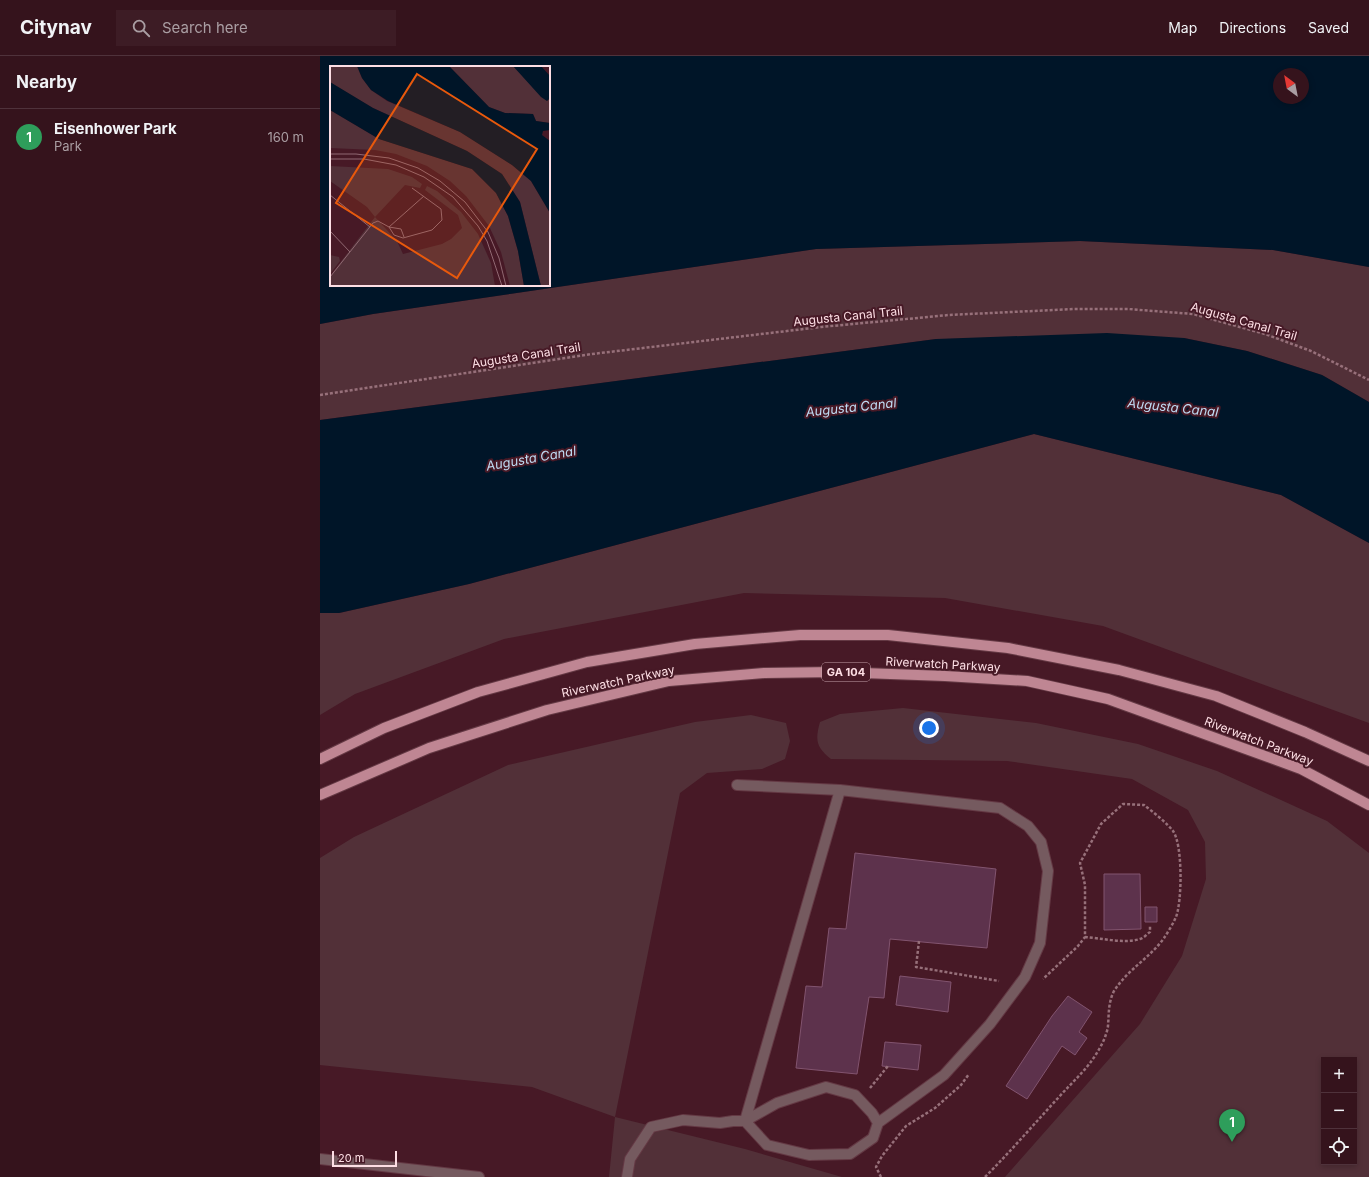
<!DOCTYPE html>
<html lang="en">
<head>
<meta charset="utf-8">
<style>
	:root { --surface:#35131c; --page:#3d1c25; --text:#f1f3f6; --muted:#aa9ea3; --line:#4f323b; --accent:#58cec0 }
	body { margin:0; font-family:Inter,sans-serif; background:var(--page); color:var(--text) }
	.controls { position:absolute; right:12px; bottom:12px; display:grid; overflow:hidden; border-radius:0px; box-shadow:0 2px 6px #0003 }
	.controls button { width:36px; height:36px; display:grid; place-items:center; padding:0; border:0; border-bottom:1px solid var(--line); background:var(--surface); color:var(--text); font:20px sans-serif }
	.compass { position:absolute; left:953px; top:12px; width:36px; height:36px; border-radius:50%; background:var(--surface); box-shadow:0 2px 6px #0003; rotate:328deg }
	.scale { position:absolute; left:12px; bottom:10px; width:65px; box-sizing:border-box; padding-left:4px; border:2px solid #fddee4; border-top:0; font-size:11px; line-height:14px; white-space:nowrap; color:#fddee4; -webkit-text-stroke:3px #471926; paint-order:stroke }
	.you { position:absolute; left:609px; top:672px; width:14px; height:14px; margin:-10px; border:3px solid #fff; border-radius:50%; background:#1a73e8; box-shadow:0 0 0 6px #1a73e833 }
	.badge { display:grid; place-items:center; width:26px; height:26px; border-radius:50%; background:var(--accent); color:#fff; font-size:13px; font-weight:700 }
	.pin { position:absolute; translate:-50% -33px; filter:drop-shadow(0 1px 2px #0008) }
	.pin::after { content:''; position:absolute; top:21px; width:14px; height:12px; background:inherit; clip-path:polygon(0 0,100% 0,50% 100%) }
	.list { margin:0; padding:0; list-style:none }
	h2 { display:flex; justify-content:space-between; align-items:center; height:52px; margin:0; padding:0 16px; font-size:17px }
	h2 small { font-size:13px; font-weight:400; color:var(--muted) }
	.list li { display:grid; grid-template-columns:26px 1fr auto; gap:12px; align-items:center; box-sizing:border-box; height:56px; padding:0 16px; border-top:1px solid var(--line) }
	.list b { display:block; font-size:15px; white-space:nowrap }
	.list p { margin:0; font-size:13px; white-space:nowrap; color:var(--muted) }
	.list em { font-size:13px; font-style:normal; color:var(--muted) }
	.icon { flex:none; width:22px; height:22px; fill:none; stroke:currentColor; stroke-width:2; stroke-linecap:round; stroke-linejoin:round }
	.map { position:relative; flex:none; width:1049px; height:1121px; overflow:hidden }
	header { display:flex; align-items:center; gap:24px; box-sizing:border-box; height:56px; padding:0 20px; background:var(--surface); border-bottom:1px solid var(--line) }
	header strong { font-size:19px }
	nav { display:flex; gap:22px; margin-inline-start:auto; font-size:14px }
	.search { width:280px; height:36px; background:var(--page); display:flex; align-items:center; gap:10px; box-sizing:border-box; padding:0 14px; border-radius:0px; color:var(--muted); font-size:15px }
	main { display:flex }
	aside { flex:1; background:var(--surface) }
	.map>svg:first-child { display:block }
	.green { fill:#523038; fill-rule:evenodd }
	.water { fill:#001528; fill-rule:evenodd }
	.building { fill:#5d324c; stroke:#82546f }
	.lines { fill:none; stroke-linecap:round; stroke-linejoin:round }
	.service-casing { stroke:#643944; stroke-width:12 }
	.minor-casing { stroke:#643944; stroke-width:12 }
	.primary-casing { stroke:#643944; stroke-width:12 }
	.path { stroke:#97707a; stroke-width:2.5; stroke-dasharray:3 2; stroke-linecap:butt }
	.service { stroke:#755a5f; stroke-width:10 }
	.minor { stroke:#755a5f; stroke-width:10 }
	.primary { stroke:#bf8693; stroke-width:10 }
	.labels { text-anchor:middle; dominant-baseline:central; stroke-width:4; stroke-linejoin:round; paint-order:stroke }
	.shield { fill:#471926; stroke:#c6a3ab; stroke-width:1 }
	.shield-label { font-size:11px; font-weight:bold; fill:#fddee4 }
	.street-label { font-size:12px; fill:#fddee4; stroke:#471926 }
	.water-label { font-size:13px; font-style:italic; fill:#bfdbf3; stroke:#471926 }
	.inset-road { fill:none; stroke:#906872; stroke-width:1 }
	.view { fill:#e8590c; fill-opacity:0.15; stroke:#e8590c; stroke-width:2 }
	.inset-edge { fill:none; stroke:#fddee4; stroke-width:2 }
</style>
</head>
<body>
<header>
<strong>Citynav</strong>
<div class="search"><svg class="icon" aria-label="search" viewBox="0 0 24 24"><circle cx="10" cy="10" r="6"/><path d="M15 15l6 6"/></svg>Search here</div>
<nav><a>Map</a><a>Directions</a><a>Saved</a></nav>
</header>
<main>
<aside>
<h2>Nearby<small></small></h2>
<ul class="list">
<li><span class="badge" style="background:#2e9e5b">1</span><div><b>Eisenhower Park</b><p>Park</p></div><em>160 m</em></li>
</ul>
</aside>
<div class="map">
<svg width="1049" height="1121" viewBox="0 0 1049 1121">
	<rect width="100%" height="100%" fill="#471926"/>
	<!-- green -->
	<path class="green" d="M760 185 953 194 1049 211V346L1002 319 927 295 864 282 616 283 0 364V268L53 258 496 193Z
		M714 378 961 439 1049 487V667L783 570 625 542 424 537 184 583 35 638 0 659V557H19L149 528Z
		M583 652 716 667 818 688 897 715 1007 765 1049 797V1121H685L820 968 862 900 886 823 885 786 868 754 812 723 687 705 511 703C496 691 495 684 500 666L520 658ZM1004 1004H1034V1106H1004Z
		M431 659 466 667 470 685 465 703 442 713 387 717 360 737 295 1061 425 1093 522 1121H289L295 1061 212 1031 0 1009V802L34 781 188 709 375 666Z"/>
	<!-- water -->
	<path class="water" d="M0 0H1049V211L953 194 760 185 496 193 53 258 0 268ZM11 11H229V229H11ZM959 18H983V42H959Z
		M787 277 864 282 927 295 1002 319 1049 346V487L961 439 714 378 149 528 19 557H0V364L616 283Z"/>
	<!-- building -->
	<path class="building" d="M535 797 676 813 667 892 570 883 564 942 549 941 537 1018 476 1012 486 930 502 931 509 872 526 873Z
		M784 818H820L821 873 784 874Z
		M825 851H837V866H825Z
		M580 920 631 926 628 956 576 949Z
		M748 940 772 956 759 976 767 982 755 999 742 990 707 1043 686 1030 732 960Z
		M565 986 601 989 598 1014 562 1010Z"/>
	<g class="lines">
		<!-- service casing -->
		<g class="service-casing">
			<path id="service" d="M0 1103 159 1121"/>
		</g>
		<!-- minor casing -->
		<g class="minor-casing">
			<path id="minor" d="M417 729 520 734 680 752 708 770 721 786 728 815 720 887 705 921 670 968 624 1019 558 1067 553 1082 530 1098 489 1099 447 1089 425 1065
				M425 1065 520 734
				M425 1065 457 1047 506 1031 535 1039 552 1057 558 1067
				M307 1121 310 1103 331 1071 363 1064 400 1067 413 1065H425"/>
		</g>
		<!-- primary casing -->
		<g class="primary-casing">
			<path id="primary" d="M0 703 64 672 158 636 267 606 375 588 480 579H568L688 592 799 614 896 640 985 676 1049 705
				M0 739 109 692 227 654 349 625 444 617 516 616 625 620 707 625 788 643 981 713 1049 749"/>
		</g>
		<!-- path -->
		<path class="path" d="M0 339 272 298 501 271 629 259 754 253H808L873 258 945 278 991 295 1049 324
			M765 881C781 882 804 888 820 883 824 882 827 878 830 876V870
			M599 885 596 911 679 925
			M550 1032 568 1010
			M561 1121 556 1111 562 1100 586 1070 615 1052 641 1029 649 1018
			M665 1121C691 1095 714 1068 739 1041 753 1025 767 1014 778 995 782 989 787 978 788 970 789 958 788 947 794 935 808 913 830 902 844 882 848 876 853 868 856 861 862 846 863 789 853 775 848 768 832 755 824 749L803 748 781 768 760 807 765 829V881L758 890 723 923"/>
		<!-- service -->
		<use href="#service" class="service"/>
		<!-- minor -->
		<use href="#minor" class="minor"/>
		<!-- primary -->
		<use href="#primary" class="primary"/>
	</g>
	<g class="labels">
		<!-- shield labels -->
		<rect class="shield" x="502" y="607" width="48" height="18" rx="3"/>
		<g class="shield-label">
			<text x="526" y="616">GA 104</text>
		</g>
		<!-- street labels -->
		<g class="street-label">
			<text transform="translate(528 260) rotate(-6)">Augusta Canal Trail</text>
			<text transform="translate(924 265) rotate(16)">Augusta Canal Trail</text>
			<text transform="translate(206 299) rotate(-9)">Augusta Canal Trail</text>
			<text transform="translate(623 608) rotate(3)">Riverwatch Parkway</text>
			<text transform="translate(298 625) rotate(-12)">Riverwatch Parkway</text>
			<text transform="translate(939 685) rotate(21)">Riverwatch Parkway</text>
		</g>
		<!-- water labels -->
		<g class="water-label">
			<text transform="translate(531 351) rotate(-6)">Augusta Canal</text>
			<text transform="translate(853 351) rotate(6)">Augusta Canal</text>
			<text transform="translate(211 402) rotate(-10)">Augusta Canal</text>
		</g>
	</g>
	<!-- overview -->
	<g transform="translate(10 10)">
		<rect width="220" height="220" fill="#471926"/>
		<path d="M0 0H27L32 12 41 24 57 35 130 66 182 99 201 115 220 147V220H211L190 136 172 108 137 85 43 42 6 20 0 16ZM119 0H183L217 35 220 32V57L206 55 203 48 175 47 159 41ZM0 44 49 73 142 103 166 127 178 150 188 185 194 220H180L171 186 159 160 136 130 120 115 97 100 66 88 45 84 0 82ZM0 100 58 103 82 111 92 118 90 122 75 119 45 151 67 175 73 188 112 178 121 173 132 162 128 149 95 124 97 120 107 125 131 146 148 168 161 197 165 220H0V210L45 151 37 141 0 115ZM0 189 9 191 10 195 0 208Z" fill="#523038"/>
		<path d="M27 0H119L159 41 175 47 203 48 206 55 220 57V64L213 65 212 69 220 75V147L201 115 182 99 130 66 58 35 41 24 32 12ZM183 0H211L220 10V32L217 35 211 31ZM0 16 43 42 137 85 172 108 190 136 211 220H194L188 185 178 150 166 127 142 103 49 73 0 44Z" fill="#001528"/>
		<path class="inset-road" d="M0 88H26L59 92 88 102 110 115 135 136 158 166 169 192 176 220M0 93H34L66 99 94 111 123 131 148 160 157 175 172 220M0 129 40 161M59 161 64 169 73 172 102 164 112 154 111 143 82 122M59 161 94 130M0 165 20 186M0 211 43 157 48 155 59 161 71 163 74 171"/>
		<path class="view" d="M87 8 207 83 127 212 6 137Z"/>
		<rect width="220" height="220" class="inset-edge"/>
	</g>
</svg>
<div class="controls">
<button>+</button>
<button>−</button>
<button><svg class="icon" aria-label="locate" viewBox="0 0 24 24"><circle cx="12" cy="12" r="6"/><path d="M12 2v4M12 18v4M2 12h4M18 12h4"/></svg></button>
</div>
<svg class="compass" viewBox="-18 -18 36 36"><path d="M0-13l5 13h-10z" fill="#e53935"/><path d="M0 13l5-13h-10z" fill="#aa9ea3"/></svg>
<div class="scale">20 m</div>
<div class="you"></div>
<div class="pin badge" style="left:912px;top:1086px;background:#2e9e5b">1</div>
</div>
</main>
</body>
</html>
